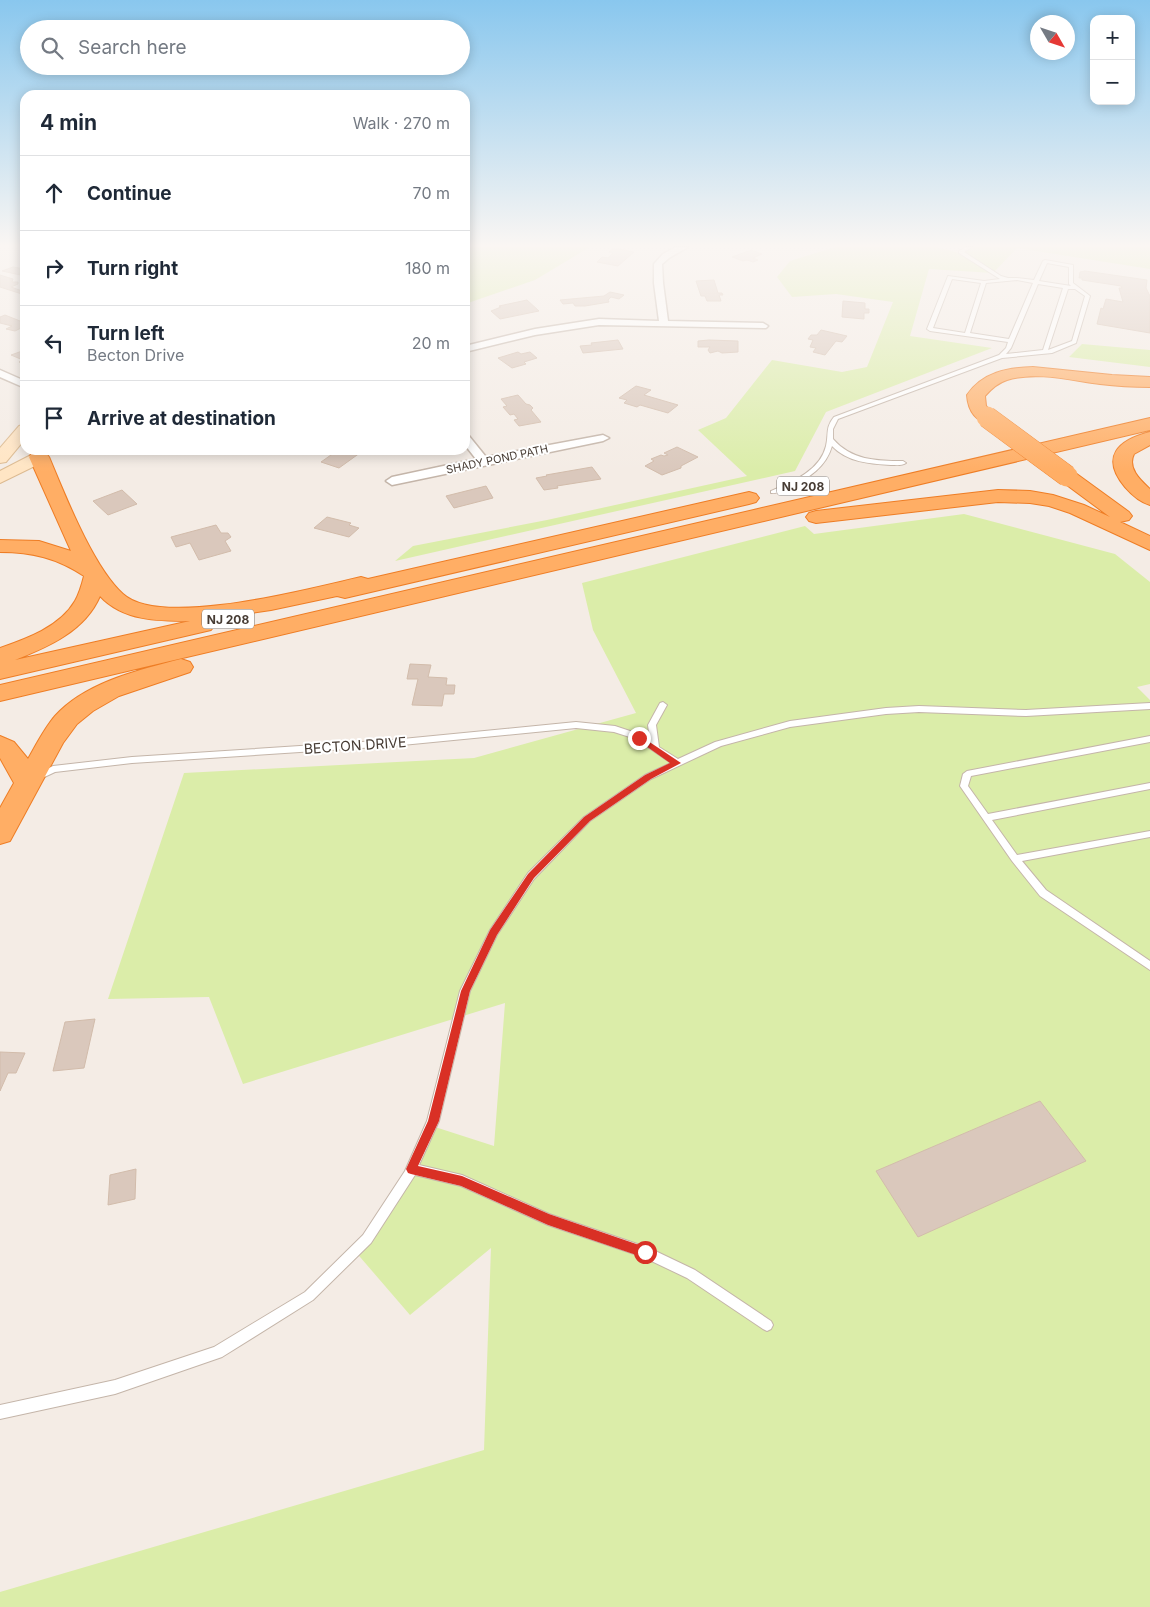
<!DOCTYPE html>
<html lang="en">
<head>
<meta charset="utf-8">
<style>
	:root { --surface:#fff; --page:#f2f2f3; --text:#1f2937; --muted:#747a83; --line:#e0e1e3 }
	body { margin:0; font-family:Inter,sans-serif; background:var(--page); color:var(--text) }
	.controls { position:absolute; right:15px; top:15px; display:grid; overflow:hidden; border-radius:10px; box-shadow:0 2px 12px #0003 }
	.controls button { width:45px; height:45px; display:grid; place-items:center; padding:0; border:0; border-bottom:1px solid var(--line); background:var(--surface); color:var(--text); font:25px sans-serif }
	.compass { position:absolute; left:1030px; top:15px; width:45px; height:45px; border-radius:50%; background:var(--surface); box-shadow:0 2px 12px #0003; rotate:129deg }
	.stop { position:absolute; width:15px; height:15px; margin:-11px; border:4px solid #d93025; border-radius:50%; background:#fff }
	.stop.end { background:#d93025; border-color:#fff; box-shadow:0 1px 5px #0008 }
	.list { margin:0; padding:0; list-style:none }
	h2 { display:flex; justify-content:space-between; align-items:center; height:65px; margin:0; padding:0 20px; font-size:21px }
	h2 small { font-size:16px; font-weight:400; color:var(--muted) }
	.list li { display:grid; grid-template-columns:32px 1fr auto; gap:15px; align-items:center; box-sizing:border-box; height:75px; padding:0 20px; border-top:1px solid var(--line) }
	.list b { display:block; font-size:19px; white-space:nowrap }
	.list p { margin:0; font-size:16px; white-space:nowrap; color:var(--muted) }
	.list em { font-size:16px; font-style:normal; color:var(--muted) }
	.icon { flex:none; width:28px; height:28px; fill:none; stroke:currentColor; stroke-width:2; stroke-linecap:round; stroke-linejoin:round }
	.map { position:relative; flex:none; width:1150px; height:1607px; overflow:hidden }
	.search { position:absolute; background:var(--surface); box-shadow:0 2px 12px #0003; left:20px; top:20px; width:450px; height:55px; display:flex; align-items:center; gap:12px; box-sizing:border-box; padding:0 18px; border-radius:28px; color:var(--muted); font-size:19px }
	.panel { position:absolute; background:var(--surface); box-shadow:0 2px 12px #0003; left:20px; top:90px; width:450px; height:365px; border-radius:15px }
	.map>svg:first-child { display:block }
	.green { fill:#dbeda9 }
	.building { fill:#dac8bc; stroke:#d2bcab }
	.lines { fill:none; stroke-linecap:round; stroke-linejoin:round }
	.lane-casing { stroke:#c4b5a9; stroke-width:2 }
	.street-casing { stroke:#c4b5a9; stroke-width:3 }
	.secondary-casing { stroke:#dcba91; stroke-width:2 }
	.highway-casing { stroke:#ee7d25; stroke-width:2 }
	.lane { fill:#fff; fill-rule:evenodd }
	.street { fill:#fff; fill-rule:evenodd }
	.secondary { fill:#ffe5c4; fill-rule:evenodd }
	.highway { fill:#ffae65; fill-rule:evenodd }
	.highway-bridge-casing { stroke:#ee7d25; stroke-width:22; stroke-linecap:butt }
	.highway-bridge { stroke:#ffae65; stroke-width:21 }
	.route { fill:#d93025 }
	.labels { text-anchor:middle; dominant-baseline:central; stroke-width:4; stroke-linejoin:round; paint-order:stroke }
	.far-street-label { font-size:11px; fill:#473c34; stroke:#fff }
	.shield { fill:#fff; stroke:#7e7671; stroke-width:1 }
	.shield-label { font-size:12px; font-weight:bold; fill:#473c34 }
	.street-label { font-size:14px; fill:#473c34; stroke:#fff }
</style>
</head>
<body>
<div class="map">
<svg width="1150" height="1607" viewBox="0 0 1150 1607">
	<rect width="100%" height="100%" fill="#f4ece5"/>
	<!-- green -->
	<path class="green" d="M465 247H590L535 280 465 304Z
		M835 247H937L959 253 973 247H1150V269L1017 248 993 273 929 269 910 336 992 348 826 412 795 471 395 561 413 546 547 520 747 476 698 430 726 418 772 360 842 372 867 367 893 302 836 294 792 297 777 277 790 261Z
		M1082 344 1150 350V367L1069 357Z
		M964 514 1115 554 1150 582V684L1137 687 1150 700V1607H0V1592L484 1450 491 1248 410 1315 354 1250 435 1127 494 1146 505 1003 243 1084 209 997 108 999 184 773 474 758 636 713 593 630 582 583 805 526 814 534Z"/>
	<!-- building -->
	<path class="building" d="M614 248 634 252 618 266 597 262 602 257 608 258 613 253 609 252Z
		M751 250 762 254 753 258 758 260 753 262 747 260 743 261 732 257Z
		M13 267 25 269V276L2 271Z
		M1085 271 1147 280 1146 288 1150 296V333L1097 324 1101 308 1103 309 1106 299 1123 302 1119 288H1122L1121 286 1082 280V278H1079L1080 272Z
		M0 275 13 279 12 282H18V284L11 287 22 291 23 290 21 289 25 288V295L0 287Z
		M714 280 718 293H722L723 295H719L721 301H707L705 296H701L696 281Z
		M610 292 624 295 619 299 611 297 608 300 609 302 585 306H575L573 303 563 304 560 300 604 296Z
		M527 300 539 311 500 319 491 311 501 307 499 306Z
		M843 301 865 303V309H869V313H864V319L842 317Z
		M5 315 20 321 25 318V326L15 331 6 329 12 326 0 323V317Z
		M821 330 847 336 842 342 836 341 825 355 813 352 816 348 810 347 813 340 808 339 811 335H817Z
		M618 340 623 349 583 353 580 346 592 345 591 343Z
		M709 340 738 341V352L722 353 718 351 710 353 708 350 710 347H698V341Z
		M25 350V364L19 362 23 360 11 355Z
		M518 352 521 354 530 352 537 358 524 362 526 364 512 368 498 358Z
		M636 386 651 390 644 395 678 405 668 413 640 405 637 407 624 403 627 400 619 398Z
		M518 395 526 404 530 405 533 408 531 410 541 422 519 426 514 420 518 419 514 414 510 415 503 407 507 406 501 399Z
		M677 447 698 457 681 466V468L662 475 645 466 654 461 651 459 661 455 664 456 668 455 664 453Z
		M338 450H364L339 468 321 462Z
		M592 467 601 479 557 486 558 488 544 490 536 478 547 476 546 475Z
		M486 486 493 498 454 508 446 496Z
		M122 490 137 504 108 515 93 501Z
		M327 517 351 523 349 525 359 528 349 537 314 528Z
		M216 525 221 533H228L231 537 225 541 231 551 199 560 190 543 176 547 171 537Z
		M410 664 431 665 428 677 447 678 446 685H455L454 694H444L442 706 412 705 418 679H407Z
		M95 1019 84 1068 53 1071 65 1022Z
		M0 1052 25 1053 16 1073H8L0 1091Z
		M1040 1101 1086 1161 918 1237 876 1171Z
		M136 1169 135 1199 108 1205 110 1175Z"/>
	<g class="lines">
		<!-- lane casing -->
		<g class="lane-casing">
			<path id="lane" d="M966 247H972L964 252 1001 276 1008 278H1017L1034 280 1043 261 1045 260 1073 265V283L1090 296 1076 343 1052 353 1002 358 838 419 833 429V439C851 460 876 461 903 461L906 463C902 466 896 465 891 465 870 464 847 462 832 446 826 467 809 478 790 487 784 490 777 494 771 493V491C792 482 820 471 826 446 829 434 825 428 834 417L999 355 1006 348 1008 342 930 331 927 329 948 276 984 281 1000 279 959 253V251ZM1047 263 1069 267V284L1071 286 1039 281ZM952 279 981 283 965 333 933 328ZM1017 280 1033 283 1009 339 970 333 986 283ZM1038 284 1063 288 1043 350 1006 354 1011 348ZM1068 289H1075L1085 296 1072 341 1048 350Z
				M663 702 667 705 656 725 659 747 678 759 715 742 790 721 886 708 919 706 1026 710 1150 703V709L1026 716 919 712 886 714 790 727 721 746 651 779 590 821 534 879 497 935 470 991 439 1121 419 1165 462 1175 549 1214 649 1248 695 1270 771 1321 773 1325 771 1329 767 1331 763 1329 687 1278 643 1257 548 1225 461 1186 415 1175 371 1243 313 1300 222 1357 115 1394 0 1419V1405L115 1380 214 1347 305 1292 363 1235 405 1171 427 1121 460 991 490 930 528 873 584 817 645 775 671 763 636 739 614 732 576 728 392 746 132 763 55 772 38 780 35 779 34 777 35 775 53 766 132 757 392 740 576 722 615 726 642 735 650 740 648 725 660 703Z
				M1150 736V742L971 776 968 786 988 814 1150 783V789L992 820 1017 855 1150 831V837L1022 861 1046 890 1150 961V970L1040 896 1012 861 960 786 963 774 967 771Z"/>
		</g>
		<!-- street casing -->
		<g class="street-casing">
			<path id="street" d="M676 247H688L669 258 662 264 663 283 668 321 763 323 768 326 766 328 599 325 535 335 465 352V346L535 329 599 319 659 321 654 283V264L663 254Z
				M0 370 25 381V388L0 377Z
				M465 435 469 436 486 457 603 435 609 438 603 441 392 485 386 481 392 477 476 459 465 445Z"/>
		</g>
		<!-- secondary casing -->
		<g class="secondary-casing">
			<path id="secondary" d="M25 424V439L6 462 0 463V448L19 426Z
				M31 450H47V457L45 461 0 483V471L31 455Z"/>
		</g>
		<!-- highway casing -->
		<g class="highway-casing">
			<path id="highway" d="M1033 367 1112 375 1150 377V387C1133 387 1116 386 1100 384 1070 380 1036 371 1007 380 998 383 991 389 985 396L986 406 996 417 993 421C976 425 968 410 967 395 983 372 1007 368 1033 367Z
				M1150 418V430L0 701V685Z
				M1150 432V445L1134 454C1127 468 1140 480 1150 489V505C1140 502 1132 495 1125 487 1100 457 1118 440 1150 432Z
				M39 451 46 453 49 457C65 495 93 567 123 594 161 629 312 588 361 577L368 579 749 492 756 494 759 498 756 502 749 504 345 598 337 596 271 610 209 619 215 625 211 630 0 679V648C26 639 60 627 75 601 79 594 82 584 84 576 57 558 32 552 0 552V540L39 541 71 551 29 457 32 453ZM100 596C123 621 159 621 190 621L15 660C48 647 85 631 100 596Z
				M1067 470 1074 472 1129 512 1132 516 1129 520 1120 522 1150 536V550L1070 513 1049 506 1030 503 998 502 816 523 809 521 806 517 809 513 816 511 998 490 1030 491 1053 495 1084 505 1110 517 1060 480 1057 476 1060 472Z
				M181 659 190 662 193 667 190 672 119 696 93 711 77 724 63 743 10 841 0 844V808L14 783 0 758V736L14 742 28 759C36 745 44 729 55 716 86 682 139 670 181 659Z"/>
		</g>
		<!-- lane -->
		<use href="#lane" class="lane"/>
		<!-- street -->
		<use href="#street" class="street"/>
		<!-- secondary -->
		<use href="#secondary" class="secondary"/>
		<!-- highway -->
		<use href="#highway" class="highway"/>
		<!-- highway-bridge casing -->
		<g class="highway-bridge-casing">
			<path id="highway-bridge" d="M987 417 1067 476"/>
		</g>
		<!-- highway-bridge -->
		<use href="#highway-bridge" class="highway-bridge"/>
	</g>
	<!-- sky -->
	<linearGradient id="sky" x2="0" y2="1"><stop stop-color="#89c7ee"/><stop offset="0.52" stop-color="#faf6f3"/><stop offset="1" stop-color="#faf6f3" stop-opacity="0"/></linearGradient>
	<rect width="1150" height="472" fill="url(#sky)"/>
	<!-- route -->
	<path class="route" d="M639 735 681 763 651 779 590 821 534 878 497 935 470 991 439 1121 418 1166 462 1176 549 1214 645 1247 649 1248 650 1252 649 1256 645 1258 548 1225 461 1186 411 1174 408 1173 406 1169 428 1121 461 991 490 930 528 874 584 817 645 775 670 763 636 739V736Z"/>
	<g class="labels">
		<!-- far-street labels -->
		<g class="far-street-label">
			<text transform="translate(497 459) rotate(-12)">SHADY POND PATH</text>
		</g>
		<!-- shield labels -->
		<g class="shield">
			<rect x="777" y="476.5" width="52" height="19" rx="4"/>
			<rect x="202" y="609.5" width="52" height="19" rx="4"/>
		</g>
		<g class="shield-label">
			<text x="803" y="486">NJ 208</text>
			<text x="228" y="619">NJ 208</text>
		</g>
		<!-- street labels -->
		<g class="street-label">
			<text transform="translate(355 745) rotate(-4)">BECTON DRIVE</text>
		</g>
	</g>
</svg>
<div class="controls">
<button>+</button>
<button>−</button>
</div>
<svg class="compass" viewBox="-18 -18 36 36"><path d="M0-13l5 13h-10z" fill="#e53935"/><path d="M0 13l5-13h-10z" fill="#747a83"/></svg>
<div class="stop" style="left:645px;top:1252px"></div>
<div class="stop end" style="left:639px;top:738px"></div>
<div class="search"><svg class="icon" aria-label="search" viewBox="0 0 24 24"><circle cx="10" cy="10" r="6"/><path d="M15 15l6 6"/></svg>Search here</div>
<section class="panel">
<h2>4 min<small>Walk · 270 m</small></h2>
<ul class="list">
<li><svg class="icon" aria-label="ahead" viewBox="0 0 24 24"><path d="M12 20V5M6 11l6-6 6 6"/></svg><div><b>Continue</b></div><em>70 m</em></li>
<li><svg class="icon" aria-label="right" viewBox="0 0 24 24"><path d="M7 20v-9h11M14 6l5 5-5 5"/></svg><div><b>Turn right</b></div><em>180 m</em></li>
<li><svg class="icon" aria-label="left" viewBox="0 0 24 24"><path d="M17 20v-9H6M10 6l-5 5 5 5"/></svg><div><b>Turn left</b><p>Becton Drive</p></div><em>20 m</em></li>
<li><svg class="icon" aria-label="arrive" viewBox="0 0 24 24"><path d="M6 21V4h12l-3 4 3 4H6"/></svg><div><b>Arrive at destination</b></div></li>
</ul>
</section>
</div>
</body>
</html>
